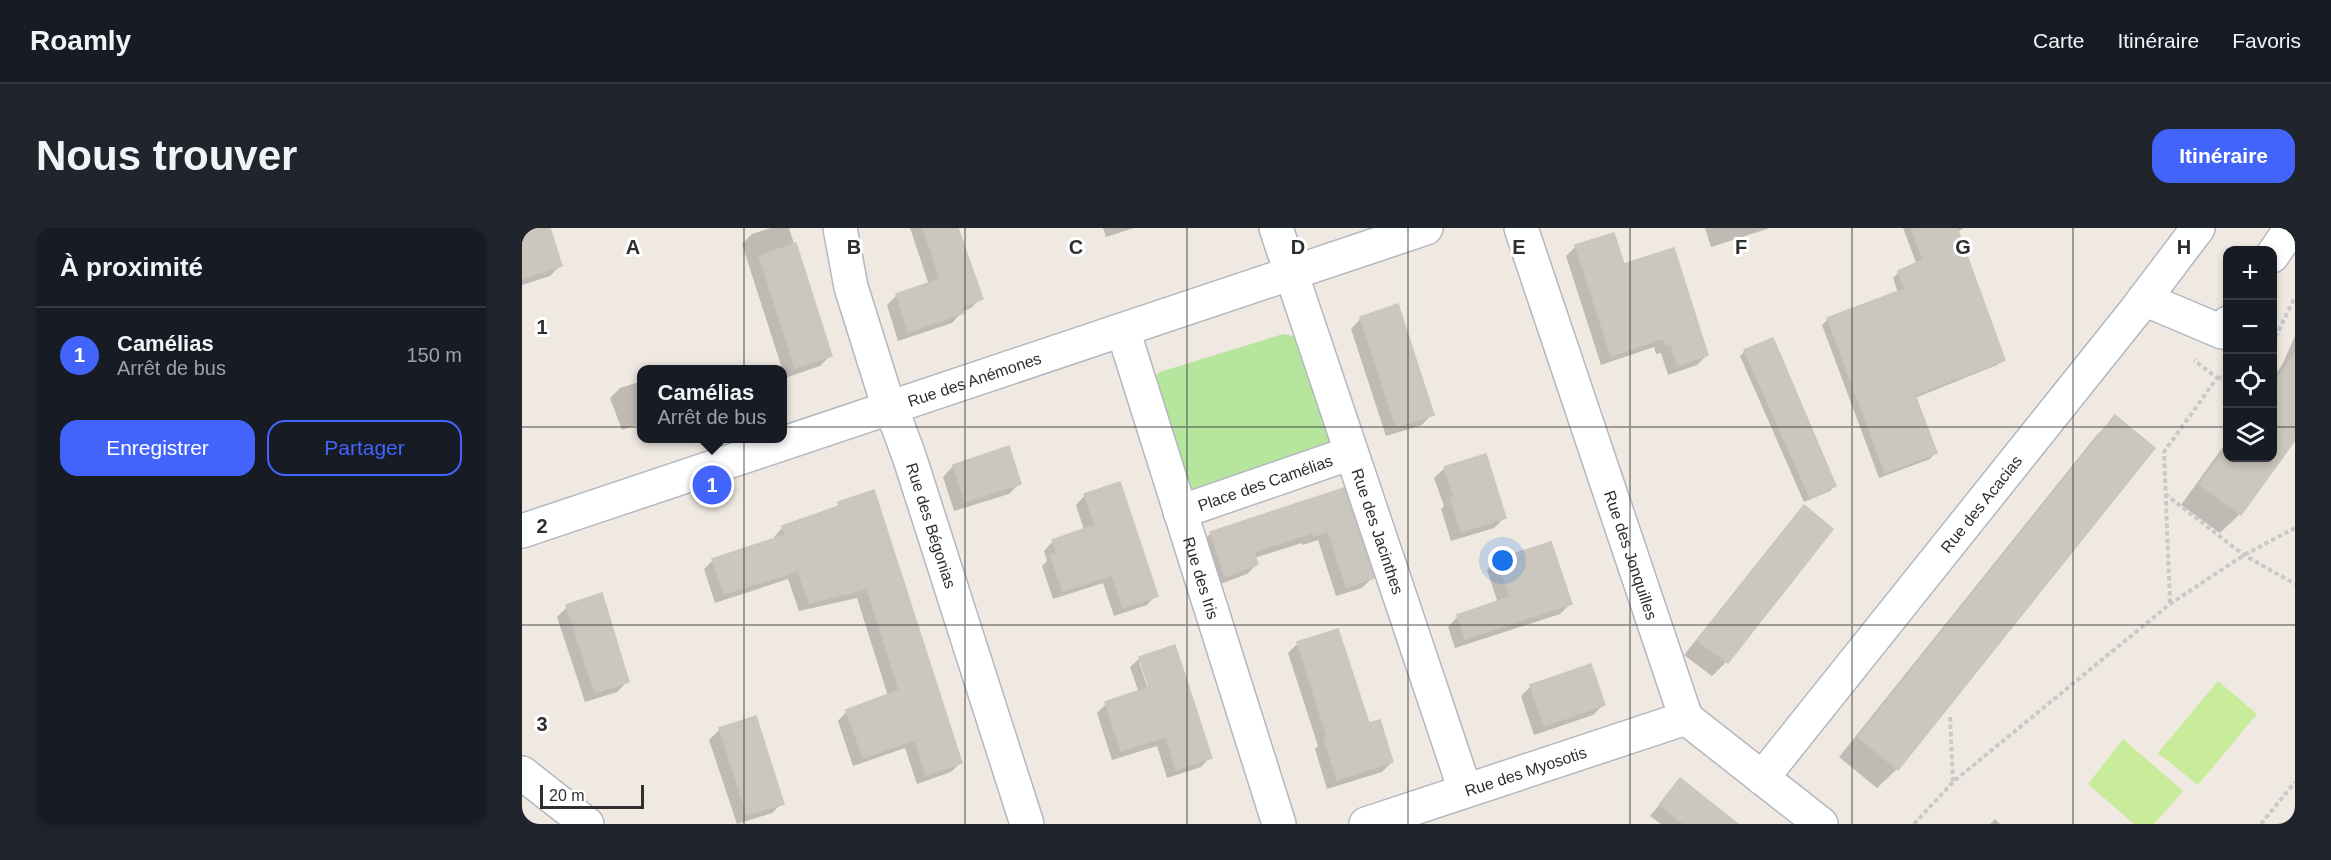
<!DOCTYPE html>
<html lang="fr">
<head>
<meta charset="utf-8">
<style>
	:root { --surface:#171b24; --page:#20242c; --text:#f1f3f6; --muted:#9ea1a6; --line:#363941; --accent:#4264fb }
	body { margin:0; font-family:Helvetica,sans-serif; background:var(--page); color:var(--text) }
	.controls { position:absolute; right:18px; top:18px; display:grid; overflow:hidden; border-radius:12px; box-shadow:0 3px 9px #0003 }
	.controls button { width:54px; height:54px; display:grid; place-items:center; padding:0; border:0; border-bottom:2px solid var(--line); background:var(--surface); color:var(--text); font:30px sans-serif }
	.scale { position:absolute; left:18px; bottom:15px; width:104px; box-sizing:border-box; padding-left:6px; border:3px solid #2e2e2e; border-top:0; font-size:16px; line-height:21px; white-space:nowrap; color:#2e2e2e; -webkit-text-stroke:4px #fff; paint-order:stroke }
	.you { position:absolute; left:981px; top:333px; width:21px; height:21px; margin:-15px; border:4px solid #fff; border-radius:50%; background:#1a73e8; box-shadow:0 0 0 9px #1a73e833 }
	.badge { display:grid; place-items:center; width:39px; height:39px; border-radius:50%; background:var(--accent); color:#fff; font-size:20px; font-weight:700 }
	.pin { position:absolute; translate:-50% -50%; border:3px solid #fff; box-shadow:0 2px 6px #0006 }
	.popup { position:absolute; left:115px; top:137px; width:150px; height:78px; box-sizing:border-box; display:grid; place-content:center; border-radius:12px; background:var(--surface); filter:drop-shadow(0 2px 4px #0005); font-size:20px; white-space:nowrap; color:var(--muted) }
	.popup b { font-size:22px; color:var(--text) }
	.popup::after { content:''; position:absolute; left:50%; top:100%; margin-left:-12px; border:12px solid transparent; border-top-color:var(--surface) }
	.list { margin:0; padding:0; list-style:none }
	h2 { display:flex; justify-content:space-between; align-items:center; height:78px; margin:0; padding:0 24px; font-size:26px }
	h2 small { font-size:20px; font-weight:400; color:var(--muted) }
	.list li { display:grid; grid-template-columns:39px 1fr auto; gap:18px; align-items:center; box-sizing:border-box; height:96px; padding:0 24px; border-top:2px solid var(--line) }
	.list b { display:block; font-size:22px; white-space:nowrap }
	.list p { margin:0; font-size:20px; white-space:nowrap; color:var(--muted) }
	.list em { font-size:20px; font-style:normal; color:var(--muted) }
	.actions { display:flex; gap:12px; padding:18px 24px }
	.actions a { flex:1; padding:14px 0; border:2px solid var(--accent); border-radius:18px; text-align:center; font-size:21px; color:var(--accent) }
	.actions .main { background:var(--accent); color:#fff }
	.icon { flex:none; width:33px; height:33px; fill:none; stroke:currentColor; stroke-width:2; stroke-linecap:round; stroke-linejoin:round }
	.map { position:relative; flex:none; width:1773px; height:596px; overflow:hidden; border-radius:18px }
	header { display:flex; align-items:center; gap:36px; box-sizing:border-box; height:84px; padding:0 30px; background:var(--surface); border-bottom:2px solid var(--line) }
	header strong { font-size:28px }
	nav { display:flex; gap:33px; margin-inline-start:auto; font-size:21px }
	.intro { display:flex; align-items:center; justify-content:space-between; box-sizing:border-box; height:144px; padding:0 36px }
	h1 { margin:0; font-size:42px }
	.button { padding:15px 27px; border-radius:18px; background:var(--accent); color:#fff; font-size:21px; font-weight:700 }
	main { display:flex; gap:36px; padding:0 36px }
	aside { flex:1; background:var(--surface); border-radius:18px; box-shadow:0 3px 9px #0003 }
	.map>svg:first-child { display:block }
	.green { fill:#b6e59e }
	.pitch { fill:#c9ec9a }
	.shadow { fill:#0003; fill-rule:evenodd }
	.building { fill:#cbc7bf; stroke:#cbc5ba; stroke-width:1.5 }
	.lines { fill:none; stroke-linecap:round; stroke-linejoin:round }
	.minor-casing { stroke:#b4b7c1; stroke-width:36 }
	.path { stroke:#c9c9c9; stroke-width:4; stroke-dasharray:4.5 3; stroke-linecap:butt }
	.minor { stroke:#fff; stroke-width:33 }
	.grid { fill:none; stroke:#2e2e2e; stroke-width:1.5; stroke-opacity:0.55 }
	.labels { text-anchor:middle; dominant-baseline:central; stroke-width:6; stroke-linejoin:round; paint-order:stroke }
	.street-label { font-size:16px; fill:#2e2e2e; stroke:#fff }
	.grid-label { font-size:20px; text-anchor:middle; font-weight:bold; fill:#2e2e2e; stroke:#fff; stroke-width:6; stroke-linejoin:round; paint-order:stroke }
</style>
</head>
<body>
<header>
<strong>Roamly</strong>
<nav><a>Carte</a><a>Itinéraire</a><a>Favoris</a></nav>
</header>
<div class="intro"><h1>Nous trouver</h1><a class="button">Itinéraire</a></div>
<main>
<aside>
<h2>À proximité<small></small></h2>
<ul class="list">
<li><span class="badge">1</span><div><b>Camélias</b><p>Arrêt de bus</p></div><em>150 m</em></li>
</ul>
<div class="actions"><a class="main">Enregistrer</a><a>Partager</a></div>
</aside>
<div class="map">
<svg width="1773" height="596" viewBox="0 0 1773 596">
	<rect width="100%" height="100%" fill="#efe9e1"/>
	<!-- green -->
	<path class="green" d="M761 106 771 108 780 118 809 208 806 216 670 264 662 257 630 150 638 144Z"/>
	<!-- pitch -->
	<path class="pitch" d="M1696 453 1735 486 1676 557 1636 525Z
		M1601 511 1661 563 1632 596H1612L1566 556Z"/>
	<!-- shadow -->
	<path class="shadow" d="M0 0H26L38 38 28 48 0 57Z
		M249 0H267L308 128 298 138 263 150 220 16 230 6Z
		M388 0H437L435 2 459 70 449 80 440 84 430 95 376 113 365 77 375 67 407 57Z
		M581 0H612L584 9Z
		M1183 0H1248L1189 19Z
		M1381 0H1442L1435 4 1481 132 1475 137 1393 170 1413 225 1408 231 1357 250 1300 97 1306 91 1376 65 1371 50 1377 44 1395 37Z
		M1054 18 1101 38 1185 127 1175 137 1146 147 1139 125 1134 126 1132 119 1079 137 1044 28Z
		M839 90 910 186 900 197 864 208 829 101Z
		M1773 108V210L1718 286 1698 305 1659 277 1706 212V230H1750V151L1760 137Z
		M1223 123 1313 257 1308 263 1282 274 1218 128Z
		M120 153V195L100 202 88 170 98 160Z
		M1593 189 1375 541 1355 560 1317 529 1574 208Z
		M486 220 497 256 487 266 432 283 421 249 431 238Z
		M923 240 982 290 972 300 929 313 919 281 922 278 912 250Z
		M821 262 850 350 840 360 814 368 796 312 781 317 780 315 732 330 735 336 725 346 693 358 679 315 689 305Z
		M563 267 634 367 625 377 592 388 581 355 531 371 520 338 525 333 522 323 531 313 562 302 554 277Z
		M317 276 438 535 429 544 395 556 383 520 331 538 316 493 325 483 366 468 335 370 277 383 266 351 193 375 182 341 191 332 253 312 252 309 261 299 311 282Z
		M1283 279 1204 434 1190 448 1162 427 1269 293Z
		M975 332 1048 376 1038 386 933 420 926 399 936 388 976 375 965 342Z
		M45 379 105 454 95 464 63 474 35 389Z
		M776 415 846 497 870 534 860 544 805 561 793 521 796 518 766 425Z
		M618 430 688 529 679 539 645 550 635 518 590 532 575 485 584 476 617 465 608 439ZM617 434H620L631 466 628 467Z
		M1009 458 1081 477 1071 487 1012 507 999 468Z
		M233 490 260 575 250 585 215 596 187 512 197 502Z
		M1158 552 1209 592 1206 596H1139L1128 588Z
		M1473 591 1478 596H1468Z"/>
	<!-- building -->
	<path class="building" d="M0 0H28L40 38 0 51Z
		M401 0H436L461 71 440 79 442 85 386 104 374 66 418 51Z
		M1389 0H1435L1483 132 1393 167 1415 225 1363 245 1305 90 1382 61 1376 43 1401 32Z
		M1092 5 1102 36 1152 20 1186 127 1156 138 1149 116 1144 117 1142 110 1089 128 1053 17Z
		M274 15 310 128 273 140 237 28Z
		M876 76 912 187 874 199 838 89Z
		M1251 110 1314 258 1288 270 1222 122Z
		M1773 126V212L1719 287 1677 256 1706 218V230H1750V157Z
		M1593 187 1633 220 1376 542 1336 509Z
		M487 218 499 256 443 274 431 237Z
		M964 226 984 290 939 304 928 269H932L922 239Z
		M598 254 636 368 601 380 590 347 541 363 528 327 535 326 530 312 573 297 562 266Z
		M822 260 852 350 824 359 806 303 791 308 790 305 732 324 736 336 703 349 688 304Z
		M352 262 440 535 404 547 393 512 341 530 324 482 377 462 345 361 287 375 276 343 202 366 190 331 263 307 260 298 317 278 316 274Z
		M1282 277 1311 301 1206 435 1175 412Z
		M1029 314 1050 376 943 411 935 387 988 369 975 331Z
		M80 365 107 454 73 465 44 377Z
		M816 401 847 495 858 492 871 534 815 552 802 510 805 509 775 414Z
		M653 417 690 530 654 542 644 509 599 523 583 474 627 459 617 429Z
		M1069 436 1083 477 1022 498 1008 457Z
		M234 488 262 576 225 587 197 500Z
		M1158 550 1216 596H1162L1137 577Z"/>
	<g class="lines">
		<!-- minor casing -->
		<g class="minor-casing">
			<g id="minor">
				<path id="s1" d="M318 0 329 59 367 180 376 198 388 231 505 596"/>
				<path id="s2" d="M754 0 943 562"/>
				<path id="s3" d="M999 0 1164 490 1299 596"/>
				<path d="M1750 28 1769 0"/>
				<path d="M1622 71 1700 104 1706 95"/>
				<path id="s4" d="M601 102 757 596"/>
				<path id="s5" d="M658 284 829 225"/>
				<path id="s6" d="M0 303 904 0"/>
				<path d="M0 545 65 596"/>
				<path id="s7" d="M1240 550 1614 82 1676 0"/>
				<path id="s8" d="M844 596 1164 490"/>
			</g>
		</g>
		<!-- path -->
		<path class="path" d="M1750 116 1773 69
			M1695 150 1706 149
			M1643 266 1722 327 1773 356
			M1648 375 1642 224 1695 150 1672 132
			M1428 489 1431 554
			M1392 596 1431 554 1648 376 1722 327 1773 300
			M1739 596 1773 554"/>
		<!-- minor -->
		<use href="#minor" class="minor"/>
	</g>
	<!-- grid -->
	<path class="grid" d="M222 0V596M443 0V596M665 0V596M886 0V596M1108 0V596M1330 0V596M1551 0V596M0 199H1706M1750 199H1773M0 397H1773"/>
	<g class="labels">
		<!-- street labels -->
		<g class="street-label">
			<text stroke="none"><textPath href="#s6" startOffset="477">Rue des Anémones</textPath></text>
			<text stroke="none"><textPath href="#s5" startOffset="90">Place des Camélias</textPath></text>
			<text stroke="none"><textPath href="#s7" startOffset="351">Rue des Acacias</textPath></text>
			<text stroke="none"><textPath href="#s1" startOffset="312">Rue des Bégonias</textPath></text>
			<text stroke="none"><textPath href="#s2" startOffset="320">Rue des Jacinthes</textPath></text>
			<text stroke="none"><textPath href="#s3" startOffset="345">Rue des Jonquilles</textPath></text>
			<text stroke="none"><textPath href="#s4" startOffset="260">Rue des Iris</textPath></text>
			<text stroke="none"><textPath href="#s8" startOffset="168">Rue des Myosotis</textPath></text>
		</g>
	</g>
	<g class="grid-label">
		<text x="111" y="26">A</text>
		<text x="332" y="26">B</text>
		<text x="554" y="26">C</text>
		<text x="776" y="26">D</text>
		<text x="997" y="26">E</text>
		<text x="1219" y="26">F</text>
		<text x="1441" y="26">G</text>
		<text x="1662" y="26">H</text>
		<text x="20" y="106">1</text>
		<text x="20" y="305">2</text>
		<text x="20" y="503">3</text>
	</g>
</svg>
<div class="controls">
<button>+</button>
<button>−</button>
<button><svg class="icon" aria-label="locate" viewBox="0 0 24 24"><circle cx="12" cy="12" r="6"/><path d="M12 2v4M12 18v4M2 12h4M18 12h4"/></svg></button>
<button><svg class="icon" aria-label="layers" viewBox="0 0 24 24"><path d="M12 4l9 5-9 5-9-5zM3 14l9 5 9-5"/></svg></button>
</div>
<div class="scale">20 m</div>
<div class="you"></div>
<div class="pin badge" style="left:190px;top:257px">1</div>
<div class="popup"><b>Camélias</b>Arrêt de bus</div>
</div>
</main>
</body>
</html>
